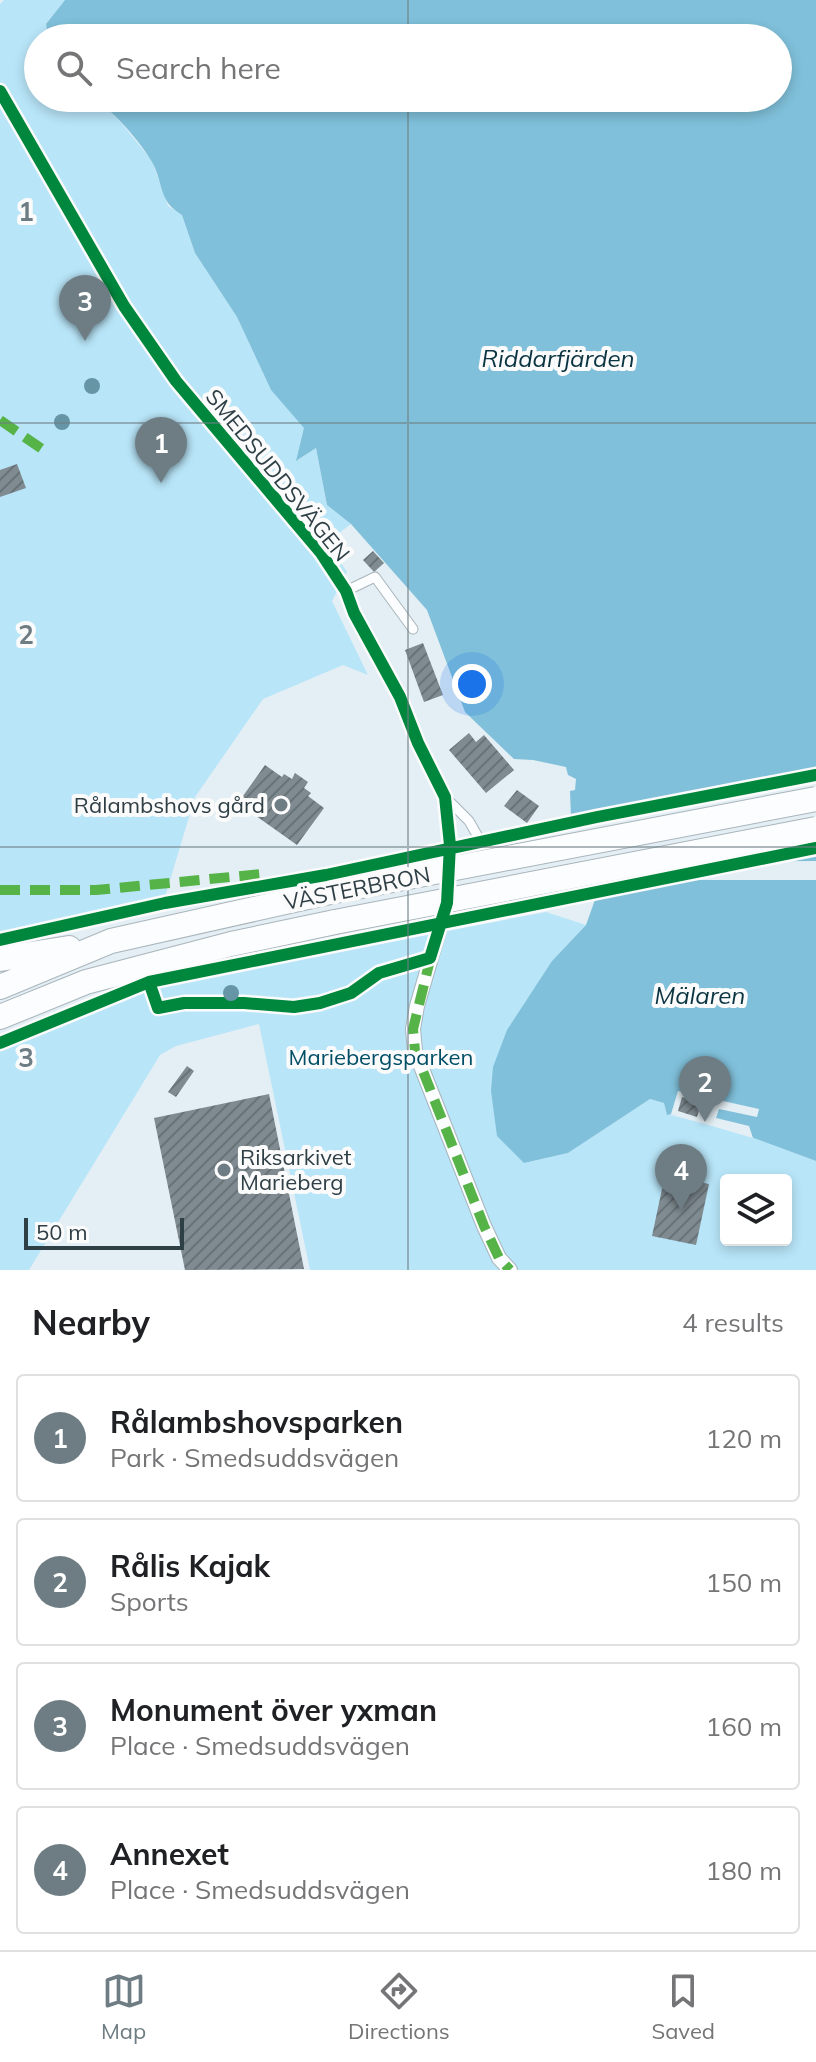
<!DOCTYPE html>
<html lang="en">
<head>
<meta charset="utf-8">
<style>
	:root { --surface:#fff; --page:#f6f6f6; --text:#202124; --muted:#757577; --line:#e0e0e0; --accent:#6e7d83 }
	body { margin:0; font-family:Mulish,sans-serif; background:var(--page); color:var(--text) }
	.controls { position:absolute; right:24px; bottom:24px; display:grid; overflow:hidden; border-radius:8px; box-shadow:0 4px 12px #0003 }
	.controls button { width:72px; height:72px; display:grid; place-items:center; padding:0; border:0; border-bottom:2px solid var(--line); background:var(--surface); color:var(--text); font:40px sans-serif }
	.scale { position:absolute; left:24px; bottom:20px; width:160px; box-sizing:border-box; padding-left:8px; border:4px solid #2f3f46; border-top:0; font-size:22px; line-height:28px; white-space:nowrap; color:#2f3f46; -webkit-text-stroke:6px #fbfbfb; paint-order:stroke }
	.you { position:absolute; left:472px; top:684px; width:28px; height:28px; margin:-20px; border:6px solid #fff; border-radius:50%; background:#1a73e8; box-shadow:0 0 0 12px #1a73e833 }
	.badge { display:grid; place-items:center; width:52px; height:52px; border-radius:50%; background:var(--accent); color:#fff; font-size:26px; font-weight:700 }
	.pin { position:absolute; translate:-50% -66px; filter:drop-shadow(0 2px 4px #0008) }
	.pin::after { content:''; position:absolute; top:42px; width:28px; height:24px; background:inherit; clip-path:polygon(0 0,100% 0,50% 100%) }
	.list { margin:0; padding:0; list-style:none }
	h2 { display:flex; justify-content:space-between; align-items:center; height:104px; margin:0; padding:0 32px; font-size:34px }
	h2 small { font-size:26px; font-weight:400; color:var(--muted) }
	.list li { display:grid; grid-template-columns:52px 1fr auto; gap:24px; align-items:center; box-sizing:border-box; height:128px; margin:0 16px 16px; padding:0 16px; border:2px solid var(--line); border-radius:8px }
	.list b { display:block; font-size:30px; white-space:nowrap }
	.list p { margin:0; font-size:26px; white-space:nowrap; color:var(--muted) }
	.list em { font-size:26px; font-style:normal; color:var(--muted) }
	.icon { flex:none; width:44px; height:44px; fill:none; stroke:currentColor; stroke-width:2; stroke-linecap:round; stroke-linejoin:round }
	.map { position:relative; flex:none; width:816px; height:1270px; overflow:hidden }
	.search { position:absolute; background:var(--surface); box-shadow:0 4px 12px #0003; left:24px; right:24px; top:24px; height:88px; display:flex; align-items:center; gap:20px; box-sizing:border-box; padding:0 28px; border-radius:44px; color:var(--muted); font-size:30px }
	.sheet { height:680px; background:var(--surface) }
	nav { display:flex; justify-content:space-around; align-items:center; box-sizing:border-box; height:112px; border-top:2px solid var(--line); background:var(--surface); font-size:22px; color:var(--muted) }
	nav a { display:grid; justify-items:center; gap:4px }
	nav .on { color:var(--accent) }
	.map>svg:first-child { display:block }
	.park { fill:#b8e5f8; fill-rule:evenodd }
	.water { fill:#80c0da }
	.pier { fill:#e3eff5 }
	.building { fill:url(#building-hatch) }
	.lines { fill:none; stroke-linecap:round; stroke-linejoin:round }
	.service-casing { stroke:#a9b5bb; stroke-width:11 }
	.pedestrian-casing { stroke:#a9b5bb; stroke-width:16 }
	.secondary-casing { stroke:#a9b5bb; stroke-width:26 }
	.service { stroke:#fbfdfe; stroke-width:9 }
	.pedestrian { stroke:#fbfdfe; stroke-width:14 }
	.secondary { stroke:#fbfdfe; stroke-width:24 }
	.secondary-bridge-casing { stroke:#a9b5bb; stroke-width:26; stroke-linecap:butt }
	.secondary-bridge { stroke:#fbfdfe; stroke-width:24 }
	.quiet { stroke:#56b347; stroke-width:10; stroke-dasharray:20 10; stroke-linecap:butt }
	.cycleway-casing { stroke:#fbfbfb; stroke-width:17 }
	.cycleway { stroke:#00873e; stroke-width:12 }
	.tree { fill:#6696a6 }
	.grid { fill:none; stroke:#6e7d83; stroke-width:2; stroke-opacity:0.55 }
	.poi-dot { fill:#6e7d83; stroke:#fbfbfb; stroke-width:3 }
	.labels { text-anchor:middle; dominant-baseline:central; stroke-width:8; stroke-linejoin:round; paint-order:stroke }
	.street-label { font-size:22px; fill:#2f3f46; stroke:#fbfbfb }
	.poi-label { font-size:22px; fill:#2f3f46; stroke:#fbfbfb; text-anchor:end }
	.park-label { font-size:22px; fill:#004e66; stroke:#fbfbfb }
	.water-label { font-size:24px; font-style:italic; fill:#0b3442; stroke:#fbfbfb }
	.grid-label { font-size:26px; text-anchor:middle; font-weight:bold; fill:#6e7d83; stroke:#fbfbfb; stroke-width:8; stroke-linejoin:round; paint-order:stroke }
</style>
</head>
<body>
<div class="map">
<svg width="816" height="1270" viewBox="0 0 816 1270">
	<defs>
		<pattern id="building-hatch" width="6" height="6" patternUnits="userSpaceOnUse" patternTransform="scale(2)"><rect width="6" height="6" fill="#7f8b91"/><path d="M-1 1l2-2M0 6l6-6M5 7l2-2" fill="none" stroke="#687378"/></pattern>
	</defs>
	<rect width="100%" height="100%" fill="#e3eff5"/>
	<!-- park -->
	<path class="park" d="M4 0H65L46 24 48 38H38V98H92L107 105 152 161 168 206 182 215 195 253 237 317 271 390 305 428 298 460 316 448 327 505 351 524 327 542 347 572 332 601 368 675 343 665 263 699 195 797 165 897 0 933V4Z
		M546 912 586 925 552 961 524 1163 568 1153 650 1099 664 1103 667 1114 740 1133 816 1161V1270H310L259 1024 176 1046 160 1055 29 1270H0V1050L18 1040 159 986ZM726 1180H786V1240H726Z"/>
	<!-- water -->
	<path class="water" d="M65 0H816V861L589 862 571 818 570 791 575 790 576 779 568 775 566 767 533 760 514 759 465 712 427 610 351 524 327 505 316 448 296 461 304 428 271 390 237 317 195 253 182 215C158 201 164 184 152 162 142 144 110 106 92 98H778V38H48L46 24Z
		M588 880H816V1161L740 1133 672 1114 667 1115 664 1103 650 1099 568 1153 524 1163 497 1136 491 1091 493 1067 507 1030 552 961 586 925 596 897Z"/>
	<!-- pier -->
	<path class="pier" d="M816 769V855L759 866H588L567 820V817Z
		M588 876H703L591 898 585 886 584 879Z
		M678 1091 759 1109 757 1117 719 1109 716 1118 749 1126 753 1138 671 1114Z"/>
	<!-- building -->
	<path class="building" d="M17 464 26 488 0 497V470Z
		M373 551 384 563 374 572 363 560Z
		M423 643 443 695 424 702 405 650Z
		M469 733 476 742 484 735 514 770 486 793 449 750Z
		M265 765 282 777 284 774 292 779 295 773 308 782 304 788 311 793 308 796 324 808 297 845 238 803Z
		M517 790 539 806 527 823 504 806Z
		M187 1066 194 1071 176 1097 168 1092Z
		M269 1094 304 1269 185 1270 154 1118Z
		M682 1097 701 1103 697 1117 678 1111Z
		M665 1175 709 1184 696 1245 652 1236Z"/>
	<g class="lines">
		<!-- service casing -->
		<g class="service-casing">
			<path id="service" d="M346 591 375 577 413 629
				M445 797 469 821 477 835"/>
		</g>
		<!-- pedestrian casing -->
		<g class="pedestrian-casing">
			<path id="pedestrian" d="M0 91 124 306 176 381 321 553 346 591 354 613 400 697 418 743 445 797 450 845 447 903 417 1006 413 1029 415 1051 484 1226 499 1258 510 1270"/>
		</g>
		<!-- secondary casing -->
		<g class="secondary-casing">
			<path id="secondary" d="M0 959 69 948
				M0 987 111 941 330 892
				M0 1017 86 982 231 944 335 922"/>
		</g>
		<!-- service -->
		<use href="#service" class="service"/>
		<!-- pedestrian -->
		<use href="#pedestrian" class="pedestrian"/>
		<!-- secondary -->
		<use href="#secondary" class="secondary"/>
		<!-- secondary-bridge casing -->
		<g class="secondary-bridge-casing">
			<path id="secondary-bridge" d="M330 892 816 799
				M335 922 816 829"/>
		</g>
		<!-- secondary-bridge -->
		<use href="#secondary-bridge" class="secondary-bridge"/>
		<!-- quiet -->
		<path class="quiet" d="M0 420 45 451
			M0 890H96L262 874
			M431 956 413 1029 415 1051 484 1226 499 1258 510 1270"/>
		<!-- cycleway casing -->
		<g class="cycleway-casing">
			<path id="cycleway" d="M0 91 124 306 176 381 321 553 346 591 354 613 400 697 418 743 445 797 450 845 447 903 430 958 379 973 351 993 320 1003 294 1007 244 1003H184L158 1008 149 982
				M0 940 165 903 326 875 597 817 816 775
				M0 1043 149 982 816 848"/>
		</g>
		<!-- cycleway -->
		<use href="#cycleway" class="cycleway"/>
	</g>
	<!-- trees -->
	<g class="tree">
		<circle cx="92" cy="386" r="8"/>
		<circle cx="62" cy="422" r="8"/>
		<circle cx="231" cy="993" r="8"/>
	</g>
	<!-- grid -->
	<path class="grid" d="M408 0V38M408 98V1270M0 423H816M0 847H816"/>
	<!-- markers -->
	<g class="poi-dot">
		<circle cx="281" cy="805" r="8"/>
		<circle cx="224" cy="1170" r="8"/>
	</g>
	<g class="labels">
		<!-- street labels -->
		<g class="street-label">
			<text transform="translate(278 475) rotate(51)">SMEDSUDDSVÄGEN</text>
			<text transform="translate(357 888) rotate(-11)">VÄSTERBRON</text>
		</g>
		<!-- poi labels -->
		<g class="poi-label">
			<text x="265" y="805">Rålambshovs gård</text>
			<text x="240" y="1157" text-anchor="start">Riksarkivet<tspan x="240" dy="25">Marieberg</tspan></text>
		</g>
		<!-- park labels -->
		<g class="park-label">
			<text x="381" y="1057">Mariebergsparken</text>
		</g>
		<!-- water labels -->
		<g class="water-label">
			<text x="558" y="358">Riddarfjärden</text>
			<text x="700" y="995">Mälaren</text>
		</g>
	</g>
	<g class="grid-label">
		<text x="26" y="221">1</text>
		<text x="26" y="644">2</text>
		<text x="26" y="1067">3</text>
	</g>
</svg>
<div class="controls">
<button><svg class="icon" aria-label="layers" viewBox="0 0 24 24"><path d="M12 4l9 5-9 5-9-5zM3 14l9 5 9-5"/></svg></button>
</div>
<div class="scale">50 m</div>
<div class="you"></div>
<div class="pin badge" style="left:161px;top:483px">1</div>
<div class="pin badge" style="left:705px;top:1122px">2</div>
<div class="pin badge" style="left:85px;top:341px">3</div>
<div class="pin badge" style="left:681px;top:1210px">4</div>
<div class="search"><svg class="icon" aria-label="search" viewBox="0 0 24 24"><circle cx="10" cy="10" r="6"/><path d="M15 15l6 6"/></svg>Search here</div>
</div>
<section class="sheet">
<h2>Nearby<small>4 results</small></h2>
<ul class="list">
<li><span class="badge">1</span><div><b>Rålambshovsparken</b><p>Park · Smedsuddsvägen</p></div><em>120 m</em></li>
<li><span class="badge">2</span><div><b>Rålis Kajak</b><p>Sports</p></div><em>150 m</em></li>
<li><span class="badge">3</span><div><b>Monument över yxman</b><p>Place · Smedsuddsvägen</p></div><em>160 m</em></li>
<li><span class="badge">4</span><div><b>Annexet</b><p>Place · Smedsuddsvägen</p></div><em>180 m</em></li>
</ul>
</section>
<nav>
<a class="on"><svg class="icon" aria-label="map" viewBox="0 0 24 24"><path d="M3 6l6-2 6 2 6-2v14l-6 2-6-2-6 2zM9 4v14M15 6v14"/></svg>Map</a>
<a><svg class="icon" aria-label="directions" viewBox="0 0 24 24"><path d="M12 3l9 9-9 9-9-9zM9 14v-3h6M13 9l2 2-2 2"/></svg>Directions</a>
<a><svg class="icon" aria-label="saved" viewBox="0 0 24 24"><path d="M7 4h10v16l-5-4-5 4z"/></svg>Saved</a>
</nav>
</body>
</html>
